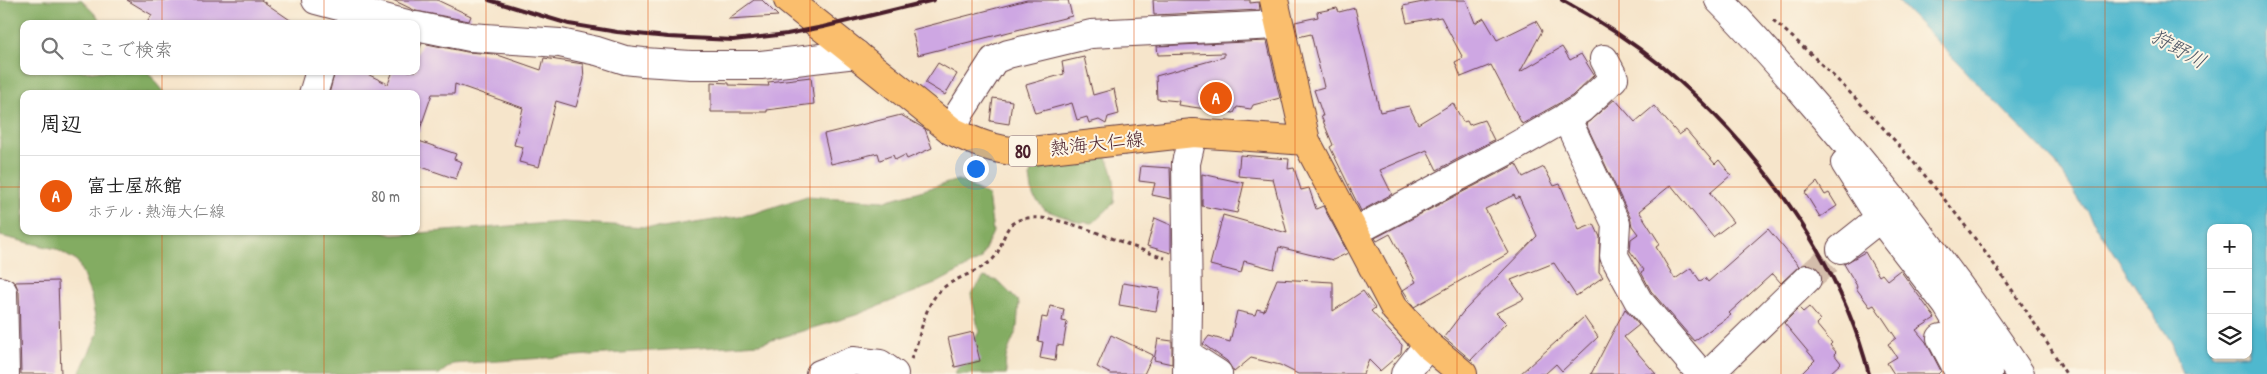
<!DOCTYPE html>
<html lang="ja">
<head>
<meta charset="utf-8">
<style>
	:root { --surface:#fff; --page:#f2f2f2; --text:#222; --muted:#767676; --line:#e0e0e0; --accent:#ea580c }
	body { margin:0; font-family:"Patrick Hand","Klee One",sans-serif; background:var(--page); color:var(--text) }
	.controls { position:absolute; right:15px; bottom:15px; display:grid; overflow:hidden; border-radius:10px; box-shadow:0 1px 4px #0004 }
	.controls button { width:45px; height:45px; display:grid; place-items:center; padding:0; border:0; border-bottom:1px solid var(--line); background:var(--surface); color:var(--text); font:25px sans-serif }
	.you { position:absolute; left:975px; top:168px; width:18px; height:18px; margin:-12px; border:4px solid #fff; border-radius:50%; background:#1a73e8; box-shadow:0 0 0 8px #1a73e833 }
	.badge { display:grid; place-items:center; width:32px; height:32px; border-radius:50%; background:var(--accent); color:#fff; font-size:16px; font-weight:700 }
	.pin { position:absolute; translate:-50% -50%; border:2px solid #fff; box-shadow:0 1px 5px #0006 }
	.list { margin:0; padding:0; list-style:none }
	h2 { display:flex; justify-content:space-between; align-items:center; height:65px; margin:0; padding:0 20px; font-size:21px }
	h2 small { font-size:16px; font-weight:400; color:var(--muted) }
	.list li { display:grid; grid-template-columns:32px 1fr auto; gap:15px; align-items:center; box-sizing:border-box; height:80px; padding:0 20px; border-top:1px solid var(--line) }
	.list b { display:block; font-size:19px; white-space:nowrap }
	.list p { margin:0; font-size:16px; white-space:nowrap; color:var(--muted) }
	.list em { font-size:16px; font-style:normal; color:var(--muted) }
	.icon { flex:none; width:28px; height:28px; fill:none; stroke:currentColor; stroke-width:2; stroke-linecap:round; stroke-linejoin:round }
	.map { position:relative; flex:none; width:2267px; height:374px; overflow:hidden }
	.search { position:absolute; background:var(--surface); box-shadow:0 1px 4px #0004; left:20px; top:20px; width:400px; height:55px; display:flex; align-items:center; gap:12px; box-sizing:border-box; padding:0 18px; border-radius:10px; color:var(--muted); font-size:19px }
	.panel { position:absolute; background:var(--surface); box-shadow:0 1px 4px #0004; left:20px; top:90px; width:400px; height:145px; border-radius:10px }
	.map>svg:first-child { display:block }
	.forest { fill:#83ac62; stroke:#666646 }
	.water { fill:#50b8ce; stroke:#4d6c7c; fill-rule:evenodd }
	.building { fill:#cea7e3 }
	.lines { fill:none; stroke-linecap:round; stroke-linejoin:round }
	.minor-tunnel { stroke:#d4bdab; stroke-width:28; stroke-dasharray:28 14; stroke-linecap:butt }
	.minor-casing { stroke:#643d43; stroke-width:30 }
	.major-casing { stroke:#643d43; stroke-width:30 }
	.path { stroke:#643d43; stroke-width:3; stroke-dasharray:4 4; stroke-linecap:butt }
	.minor { stroke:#fff; stroke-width:28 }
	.major { stroke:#fabe6d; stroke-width:28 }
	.rail { stroke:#4a1f2b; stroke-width:4 }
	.grid { fill:none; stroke:#e0560e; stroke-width:1; stroke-opacity:0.55 }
	.labels { text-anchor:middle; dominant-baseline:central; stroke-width:4; stroke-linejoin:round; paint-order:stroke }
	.shield { fill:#fcf5e5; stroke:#7f5f63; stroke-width:1 }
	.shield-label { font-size:18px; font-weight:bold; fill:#4a1f2b }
	.street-label { font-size:19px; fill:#4a1f2b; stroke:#fcf5e5 }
	.water-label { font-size:20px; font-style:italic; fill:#4c5564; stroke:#fcf5e5 }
</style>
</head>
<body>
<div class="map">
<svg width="2267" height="374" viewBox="0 0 2267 374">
	<rect width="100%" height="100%" fill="#fcf5e5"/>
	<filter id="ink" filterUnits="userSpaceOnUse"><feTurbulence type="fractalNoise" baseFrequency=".02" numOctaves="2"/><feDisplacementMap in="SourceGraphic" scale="10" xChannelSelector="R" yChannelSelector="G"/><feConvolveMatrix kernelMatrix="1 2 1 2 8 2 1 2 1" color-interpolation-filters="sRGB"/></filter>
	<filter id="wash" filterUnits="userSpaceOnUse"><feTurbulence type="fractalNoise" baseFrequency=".0096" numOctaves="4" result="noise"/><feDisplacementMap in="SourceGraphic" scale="20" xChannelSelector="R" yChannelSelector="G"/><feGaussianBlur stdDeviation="1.12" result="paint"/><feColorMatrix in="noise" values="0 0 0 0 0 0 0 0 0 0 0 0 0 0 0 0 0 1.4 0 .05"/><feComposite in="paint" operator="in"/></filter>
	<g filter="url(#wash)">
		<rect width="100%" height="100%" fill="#f6e5cb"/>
		<!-- forest -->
		<path class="forest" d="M0 0H82L104 24H24V71H147L166 94H24V231H379L393 235 562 222 663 228 752 214 807 196 885 201 958 180 988 195 993 232 980 260 935 284 856 315 759 344 453 364 439 374H79L98 333 91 296 78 262 56 249 0 236Z
			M1106 155C1114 172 1116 185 1114 203L1093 223 1078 222 1045 210 1033 196 1030 177 1032 162Z
			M984 277 998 281 1019 302C1018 310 1018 318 1017 327 1014 342 1001 356 1007 374H954C964 361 969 346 979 332L971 294Z"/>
		<!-- water -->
		<path class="water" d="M1897 0H2267V374H2183L2172 343 2056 164ZM2211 228H2248V355H2211Z"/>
		<g id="blocks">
			<!-- building -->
			<path class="building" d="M127 0H261L296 24H146L152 15Z
				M393 0H437L471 16 469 21 416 11Z
				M754 0H762L778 16 728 19Z
				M1027 0H1068L1072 16 918 55 912 30Z
				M1153 0H1250V3L1259 2 1260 10 1154 15Z
				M1433 0H1466L1475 23 1484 18 1497 40 1536 21 1542 31 1520 72 1562 47 1570 60 1581 54 1594 75 1572 96 1522 124 1491 65 1461 77 1455 62 1463 58 1441 17 1407 23 1403 6Z
				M1337 8 1339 12 1355 8 1380 112 1409 106 1418 124 1453 103 1463 122 1467 121 1469 125 1484 120 1494 140 1437 170 1427 150 1380 170 1392 194 1361 211 1330 147 1333 145 1321 116H1323L1314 90 1324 87 1311 34 1298 37 1295 22 1318 17 1317 12Z
				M1267 41 1280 98 1253 105 1251 109 1237 107 1234 113 1178 105 1179 101 1157 99 1156 76 1224 57V53L1158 55 1157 46Z
				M422 43 467 52 495 54 541 70 544 58 583 64 584 79 576 107 556 101 539 167 519 162 523 147 514 145 523 108 455 84 454 94H432L419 132H416V94H329L335 71H361L388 84 393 71H416V56Z
				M1084 57 1093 95 1114 89 1119 114 1108 117 1106 124 1099 120 1089 123 1087 117 1077 120 1072 103 1035 113 1026 85 1064 74 1062 62Z
				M938 63 957 74 945 95 925 83Z
				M811 77 814 104 767 110V112H711V82L729 83V85L769 86 768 82Z
				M993 98 1012 101 1009 124 990 121Z
				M1615 99 1635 122 1654 106 1679 135 1686 130 1715 164 1719 160 1731 175 1710 193 1733 222 1713 237 1671 185 1639 211 1660 244 1656 247 1675 279 1691 268 1700 281 1705 278 1708 282 1768 229 1799 266 1781 283 1773 274 1771 275 1729 313 1731 315 1694 341 1651 291 1641 272 1644 270 1630 251 1631 239 1638 234 1632 226 1630 217 1586 124Z
				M901 115 925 129 932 148 907 159 905 155 895 160 893 155 880 160 878 153 831 164 824 134Z
				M416 140 456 154 454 159 462 162 456 179 416 165Z
				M1240 155 1289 159 1288 169 1294 168 1301 190 1309 188 1316 209 1323 206 1348 253 1333 260 1279 247 1274 269 1244 261 1241 273 1210 265 1223 215 1287 233 1273 179 1238 176Z
				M1516 164 1523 177 1544 167 1554 186 1560 184 1579 230 1594 224 1600 237 1599 272 1603 277 1576 296 1554 263 1511 280 1524 299 1496 313 1506 323 1471 360 1444 337 1463 312 1537 236 1519 197 1516 199 1514 195 1485 209 1509 253 1414 307 1403 290 1416 282 1390 234 1377 241 1375 238Z
				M1141 166 1170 168 1171 199 1152 195 1155 183 1139 181Z
				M1202 174 1244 183 1237 213 1202 206Z
				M1817 182 1825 195 1829 193 1837 206 1820 217 1805 193Z
				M1155 218 1171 225V253L1147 246Z
				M1865 252 1879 276 1882 274 1887 280 1900 270 1935 318 1916 330 1926 342 1941 371 1938 374H1894L1887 363 1897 357 1888 344 1896 338 1874 305 1870 307 1856 288 1857 286 1844 264Z
				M1277 279 1333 282V311L1363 291 1375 308 1371 311 1402 345 1401 353 1380 371 1369 360 1363 374H1298L1280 365 1251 358 1234 372 1227 361 1203 344 1209 336 1230 342 1237 311 1255 315 1257 309 1264 311Z
				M58 281 61 374H21L19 292 15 282Z
				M1123 283 1160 289 1156 311 1119 305Z
				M1050 306 1064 309 1062 321 1067 322 1063 346 1057 345 1055 361 1040 358 1043 342 1038 341 1042 317 1047 318Z
				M1809 307 1820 320 1816 324 1832 343 1830 345 1836 352 1834 354 1841 363 1829 374H1801L1815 360 1784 323 1799 308 1803 312Z
				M1625 309 1639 325 1624 337 1656 374H1591Z
				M1584 317 1598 337 1562 371 1556 364 1545 374H1520Z
				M973 332 980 361 955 367 948 338Z
				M1111 335 1153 355 1144 374H1111L1097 367Z
				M1158 339 1172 341V364L1154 360Z"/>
		</g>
	</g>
	<g filter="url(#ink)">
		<use href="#blocks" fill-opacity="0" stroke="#643d43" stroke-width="1"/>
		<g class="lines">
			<!-- minor-tunnel -->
			<path class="minor-tunnel" d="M1807 279 1841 249"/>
			<!-- minor casing -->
			<g class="minor-casing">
				<path id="minor" d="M316 0 407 24
					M1719 0C1758 39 1792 80 1828 121 1897 202 1962 285 2020 374
					M416 26 470 37 560 43 597 51 625 60 643 62 691 65H761L856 54
					M313 94 320 71
					M1566 117 1616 224 1614 256 1638 300 1701 374
					M952 131 961 111 994 60 1008 54 1091 34 1279 25
					M1880 218 1947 305 1988 374
					M1354 232 1509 150 1581 109 1614 78 1604 59
					M1841 249 1880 218 1845 163
					M0 291 3 292 5 374
					M1941 338 1960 374
					M1187 354 1218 374
					M820 374 853 361 880 364 894 374
					M1187 374 1188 305 1186 163 1193 133
					M1405 374 1428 345
					M1709 374 1807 279"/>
			</g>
			<!-- major casing -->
			<g class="major-casing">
				<path id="major" d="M788 0 952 131C977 143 993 150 1022 152L1193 133 1306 141
					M1274 0 1306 141 1395 309 1428 345 1463 374"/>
			</g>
			<!-- path -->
			<path class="path" d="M1773 20C1885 117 1990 246 2066 374
				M911 359C923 334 922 302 947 285 961 276 980 271 993 259 1002 250 1003 230 1013 223 1043 202 1131 249 1165 258"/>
			<!-- minor -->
			<use href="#minor" class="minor"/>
			<!-- major -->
			<use href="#major" class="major"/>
			<!-- rail -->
			<path class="rail" d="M489 0 569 24 617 32 668 37 733 40 787 34 823 27 934 0
				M1562 0C1597 19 1632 42 1663 67 1755 144 1839 256 1869 374"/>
		</g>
	</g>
	<!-- grid -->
	<path class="grid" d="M162 0V24M324 0V24M486 0V374M648 0V374M810 0V374M972 0V374M1134 0V374M1295 0V374M1457 0V374M1619 0V374M1781 0V374M1943 0V374M2105 0V374M162 71V94M324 71V94M0 187H24M416 187H2267M162 231V374M324 231V374"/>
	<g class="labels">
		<!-- shield labels -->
		<rect class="shield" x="1009" y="135.5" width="28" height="31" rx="4"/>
		<g class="shield-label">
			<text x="1023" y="151">80</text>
		</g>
		<!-- street labels -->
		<g class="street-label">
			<text transform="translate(1097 143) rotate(-6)">熱海大仁線</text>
		</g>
		<!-- water labels -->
		<g class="water-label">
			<text transform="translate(2179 48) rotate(29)">狩野川</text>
		</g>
	</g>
</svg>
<div class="controls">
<button>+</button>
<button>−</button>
<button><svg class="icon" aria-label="layers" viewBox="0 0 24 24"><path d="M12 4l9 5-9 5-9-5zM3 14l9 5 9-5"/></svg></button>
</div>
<div class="you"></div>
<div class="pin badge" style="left:1216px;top:98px">A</div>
<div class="search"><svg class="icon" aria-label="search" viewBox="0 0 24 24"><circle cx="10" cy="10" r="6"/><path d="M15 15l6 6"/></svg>ここで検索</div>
<section class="panel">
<h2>周辺<small></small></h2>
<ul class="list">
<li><span class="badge">A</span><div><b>富士屋旅館</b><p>ホテル · 熱海大仁線</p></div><em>80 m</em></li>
</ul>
</section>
</div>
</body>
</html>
